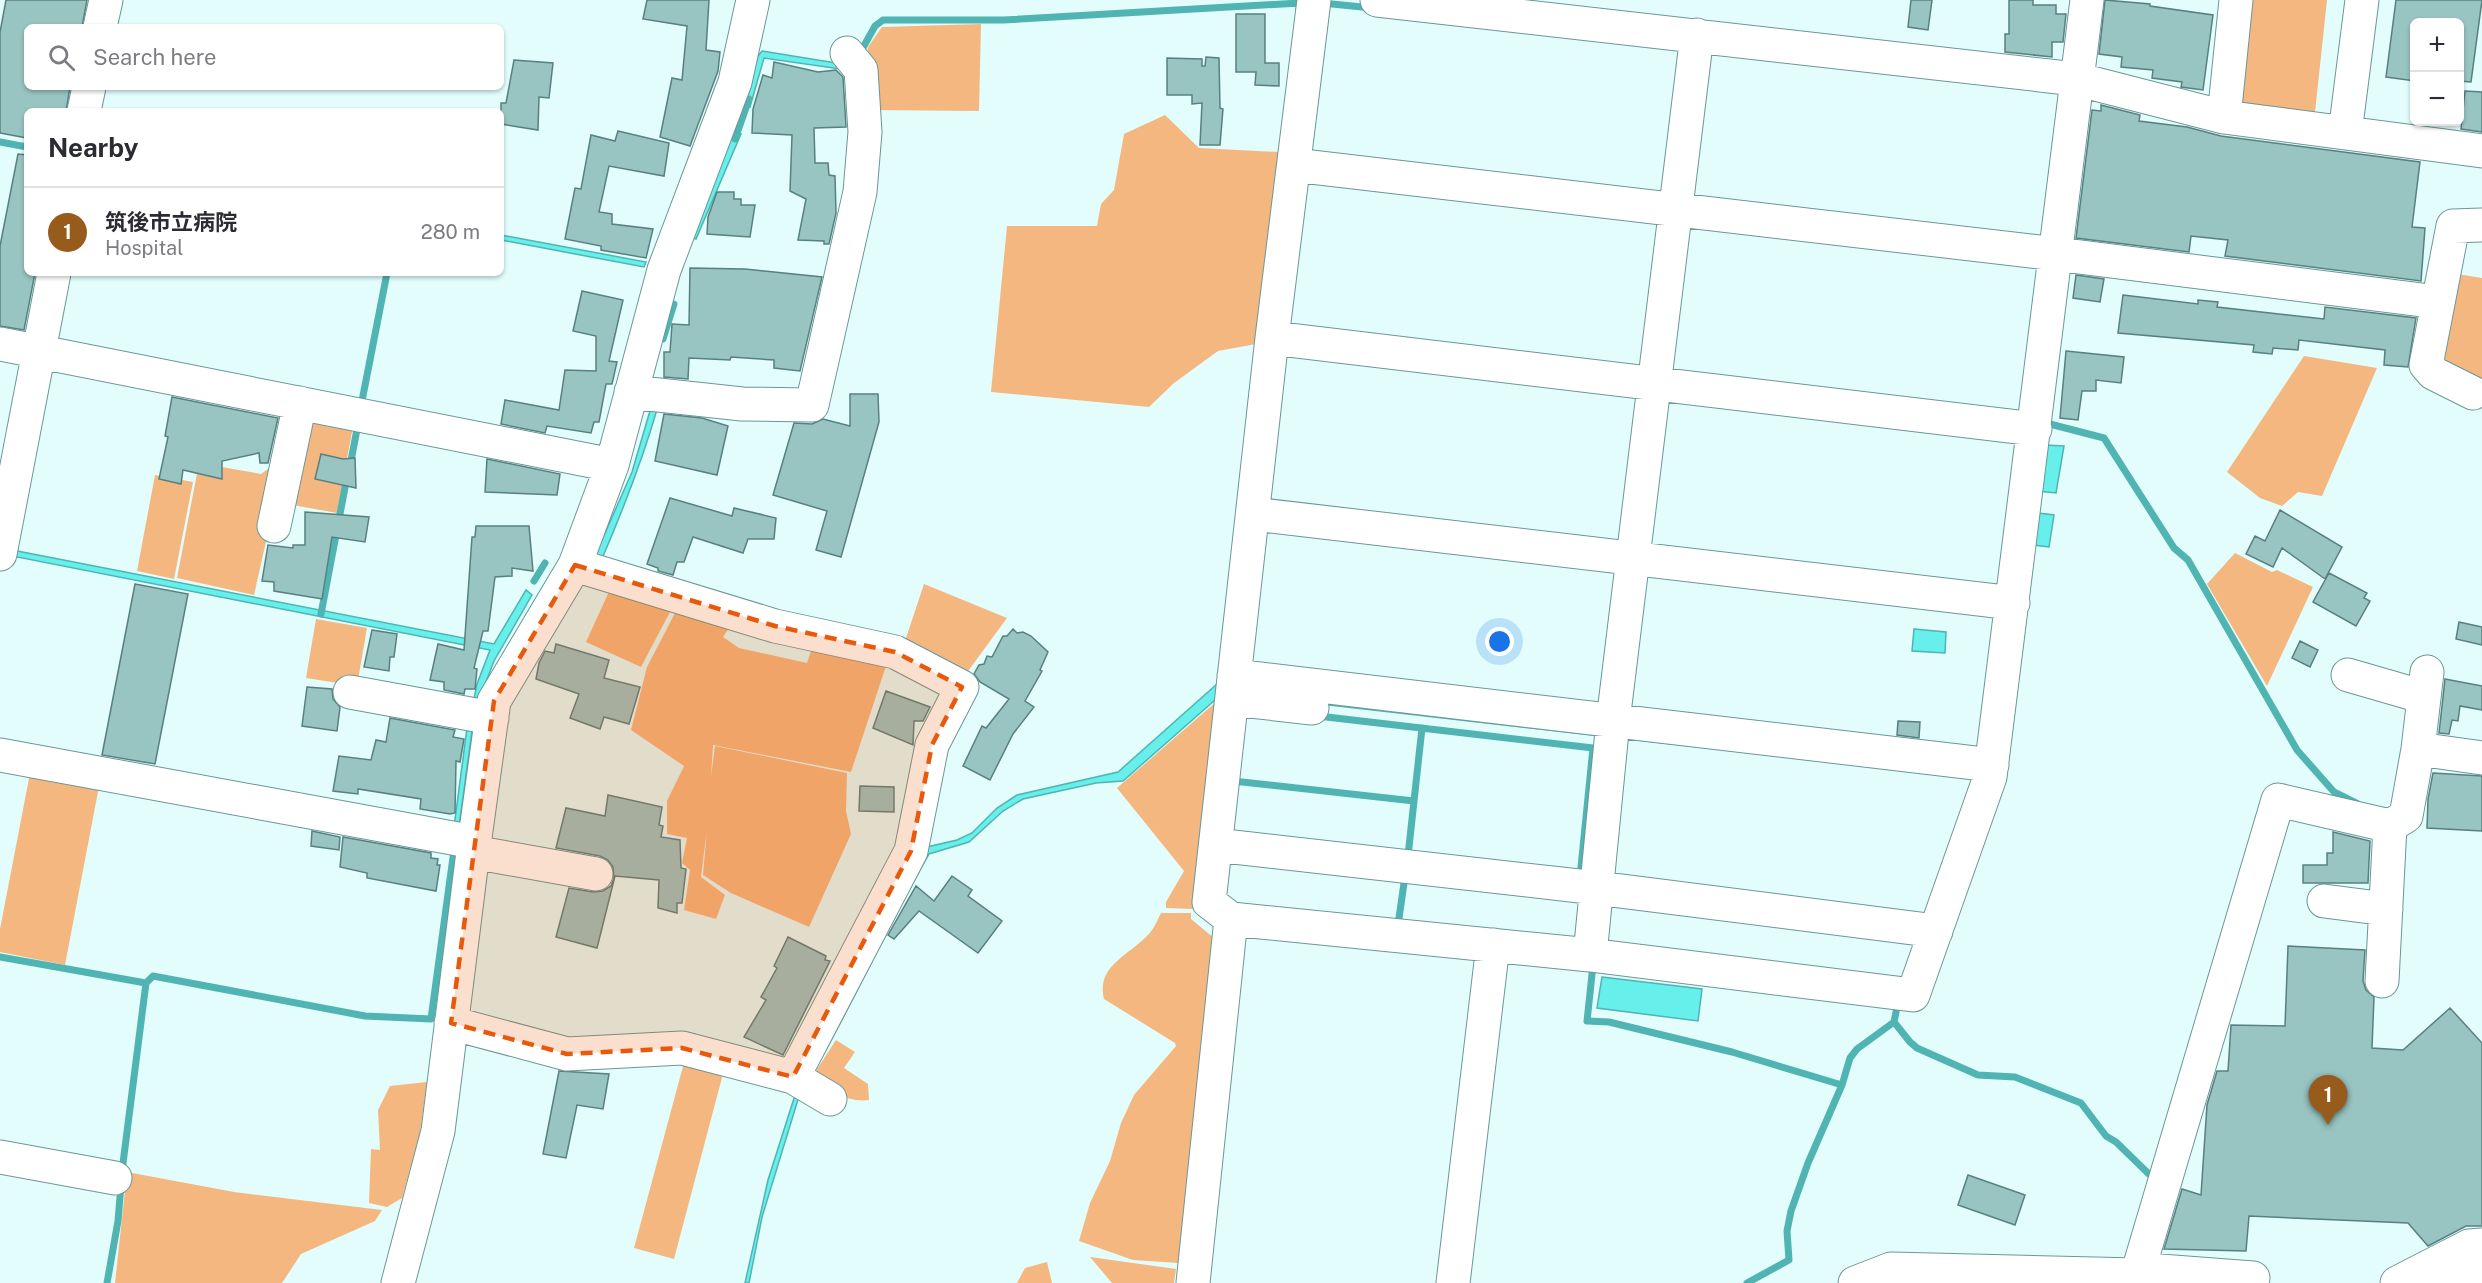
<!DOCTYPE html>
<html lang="en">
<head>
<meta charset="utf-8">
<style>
	:root { --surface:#fff; --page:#f7f7f7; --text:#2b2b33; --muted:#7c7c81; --line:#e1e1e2; --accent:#975c1c }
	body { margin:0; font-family:"Public Sans","Noto Sans JP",sans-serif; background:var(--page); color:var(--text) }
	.controls { position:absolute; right:18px; top:18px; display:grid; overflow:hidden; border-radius:9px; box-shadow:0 2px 4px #0004 }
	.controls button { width:54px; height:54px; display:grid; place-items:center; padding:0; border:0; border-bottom:2px solid var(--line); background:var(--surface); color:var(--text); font:30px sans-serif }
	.you { position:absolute; left:1500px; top:642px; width:21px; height:21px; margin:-15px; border:4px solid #fff; border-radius:50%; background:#1a73e8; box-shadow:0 0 0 9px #1a73e833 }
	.badge { display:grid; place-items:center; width:39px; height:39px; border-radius:50%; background:var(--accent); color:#fff; font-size:20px; font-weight:700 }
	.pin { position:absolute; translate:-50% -50px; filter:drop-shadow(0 2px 3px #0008) }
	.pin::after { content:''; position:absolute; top:32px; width:21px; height:18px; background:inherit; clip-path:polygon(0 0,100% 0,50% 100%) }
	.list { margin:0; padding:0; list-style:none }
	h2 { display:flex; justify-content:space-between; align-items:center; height:78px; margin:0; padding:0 24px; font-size:26px }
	h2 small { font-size:20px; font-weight:400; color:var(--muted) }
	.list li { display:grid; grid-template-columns:39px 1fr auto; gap:18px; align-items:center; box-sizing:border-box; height:90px; padding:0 24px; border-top:2px solid var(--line) }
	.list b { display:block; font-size:22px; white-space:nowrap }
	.list p { margin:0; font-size:20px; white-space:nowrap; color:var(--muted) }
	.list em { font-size:20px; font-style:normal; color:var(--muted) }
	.icon { flex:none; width:33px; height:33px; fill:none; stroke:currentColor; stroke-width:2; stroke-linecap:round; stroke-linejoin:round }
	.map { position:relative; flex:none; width:2482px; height:1283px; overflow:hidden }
	.search { position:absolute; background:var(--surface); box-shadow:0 2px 4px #0004; left:24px; top:24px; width:480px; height:66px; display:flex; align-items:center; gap:15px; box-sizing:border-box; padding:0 21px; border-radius:9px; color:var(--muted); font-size:22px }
	.panel { position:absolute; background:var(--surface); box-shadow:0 2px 4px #0004; left:24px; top:108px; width:480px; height:168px; border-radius:9px }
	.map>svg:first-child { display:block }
	.green { fill:#f4b780 }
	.water { fill:#67efec; stroke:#50b4b2; stroke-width:1.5 }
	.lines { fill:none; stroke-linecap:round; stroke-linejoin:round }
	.stream { stroke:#50b4b2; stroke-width:7 }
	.building { fill:#98c4c2; stroke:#578180; stroke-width:1.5 }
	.minor-casing { stroke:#6c9795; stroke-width:35 }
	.minor { stroke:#fff; stroke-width:33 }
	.marked { fill:#e8590c; fill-opacity:0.2; stroke:#e8590c; stroke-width:4.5; stroke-dasharray:12 8; stroke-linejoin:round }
</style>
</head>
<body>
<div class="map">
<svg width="2482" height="1283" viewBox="0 0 2482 1283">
	<rect width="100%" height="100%" fill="#e2fdfc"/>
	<!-- green -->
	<path class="green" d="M2243 0H2327L2315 112 2231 103Z
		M981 24 979 111 869 110 866 60 868 47 882 27Z
		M1165 115 1199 148 1279 152 1256 344 1218 351 1174 383 1149 407 991 392 1007 226H1097L1101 204 1114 190 1124 134Z
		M2451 273 2482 278V391L2432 365Z
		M2304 356 2377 368 2322 496 2298 492 2282 506 2260 498 2227 472Z
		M296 408 254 595 177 578 199 463 261 474 276 463Z
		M306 413 354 421 337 513 287 504Z
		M155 475 193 482 174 579 137 571Z
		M2235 553 2272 572 2277 570 2313 587 2267 686 2207 584Z
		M924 584 1007 618 963 678 903 647Z
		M612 585 670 612 641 667 586 642Z
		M675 613 731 625 723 637 739 648 807 663 813 645 887 663 851 772 713 745 711 777 715 746 847 773 846 811 851 834 809 927 731 893 703 875 707 829 701 877 725 895 716 919 684 910 690 870 682 863 687 838 667 834V801L684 766 631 730 647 667Z
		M316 619 367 628 357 686 306 678Z
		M1216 702 1194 909 1166 908V902L1184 871 1117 788Z
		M31 768 100 781 65 965 0 952V929Z
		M1161 913H1191V919L1214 938 1178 1263 1133 1260 1079 1241 1090 1203 1110 1161 1121 1123 1134 1095 1176 1046 1175 1043 1104 999C1096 967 1127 956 1146 937 1153 931 1157 921 1161 913Z
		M836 1040 855 1052 844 1068 868 1084 869 1100C847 1103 830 1090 810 1080Z
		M685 1059 724 1070 674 1259 634 1248Z
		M427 1082 420 1133 402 1198 387 1207 369 1203 371 1149 380 1150 378 1110 390 1086Z
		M127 1172 234 1192 382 1210 375 1221 301 1254 282 1283H115Z
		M1090 1257 1176 1269 1174 1283H1112Z
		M1047 1262 1052 1283H1017L1025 1268Z"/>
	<!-- water -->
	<path class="water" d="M762 51 849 65 847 70 764 58 750 107 744 105 758 56Z
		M734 132 741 134 696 239 691 237Z
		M501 235 646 262 644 267 501 240Z
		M652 404 658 406C643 459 623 510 601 561L594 558 632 472Z
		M2044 445 2064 446 2056 493 2037 491Z
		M2038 513 2054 515 2049 547 2033 545Z
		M7 549 494 644 526 590 532 595 494 661 479 700 474 699 477 684 490 650 7 555Z
		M1914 629 1946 632 1945 653 1912 651Z
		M1217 684 1981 779 1223 693 1123 781 1096 783 1023 799 1003 811 969 842 929 854C887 929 851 1006 809 1081L927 847 957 840 972 833 997 808 1017 795 1118 772Z
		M467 728 472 731 459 827H454Z
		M1602 977 1702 989 1698 1021 1597 1008Z
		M796 1092 800 1093 762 1217 749 1283H745L768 1180Z"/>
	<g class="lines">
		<!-- stream -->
		<path class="stream" d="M1332 4 1372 8
			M860 53 875 26 883 20H1004L1300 3 1299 9
			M735 139 749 99
			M0 142 27 147
			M663 339 674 304
			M361 406 387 273
			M2047 419 2046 423 2104 438 2174 548 2188 560 2297 750 2334 792 2358 804
			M350 466 358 424
			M534 581 545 563
			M321 614 347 477
			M1241 707 1593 748 1580 877 1228 834Z
			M1233 781 1414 801 1422 728
			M1408 856 1414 801
			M1398 925 1405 876
			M0 957 146 983 153 976 365 1016 431 1019 454 850
			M1593 965 1587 1021 1609 1022 1732 1052 1842 1085 1808 1163 1791 1211 1787 1231 1789 1260 1747 1283
			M1894 1022 1910 1042 1917 1048 1978 1075 2015 1077 2081 1103 2106 1136 2116 1142 2154 1179
			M1842 1085 1850 1058 1857 1049 1894 1022 1898 1002
			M122 1171 146 983
			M107 1283 118 1221 121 1185"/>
	</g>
	<!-- building -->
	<path class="building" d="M6 0H87L82 27H27V87H70L66 111H27V138L0 133V32Z
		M647 0H709L706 50 720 52 718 71 690 146 660 137 672 78 682 80 687 26 643 19Z
		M1911 0H1932L1928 30 1908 27Z
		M2009 0H2033V5H2056V14H2066L2063 42H2052V57L2005 52V34H2009Z
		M2105 0 2150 4V6L2213 15 2203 90 2181 87 2182 82 2152 78 2153 70 2121 67 2122 57 2099 54Z
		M2396 0H2482L2471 82 2460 81V22H2415V81L2386 77Z
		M1236 14H1265V63H1279V86L1255 85 1256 72H1236Z
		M1206 57 1219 58 1220 108 1223 109 1220 145H1200L1202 103 1192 104V95H1167V58L1202 59V66H1205Z
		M514 60 553 63 549 98 539 97 538 130 501 124V103H506Z
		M774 62 818 72 836 70 843 77 846 127 814 128 815 163H828L829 175 835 176 836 213 829 244H824V241L798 240 806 199 790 191 792 135 752 133 753 109 763 75 772 78Z
		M2465 91 2482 92V132L2461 129Z
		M2101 105 2140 115 2139 121 2187 127 2221 136 2420 162 2412 227 2425 228 2421 281 2225 256 2228 240 2191 236 2189 252 2076 238 2092 110 2101 111Z
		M618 131 669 143 664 176 609 166 599 212 612 214V224L653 229 646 258 601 250V246L565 239 575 188 581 189 591 135 615 141Z
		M18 154 27 155V273H35L24 330 0 326V246Z
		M717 192H734V199H741V205H755L750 237 707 234 708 217Z
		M690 268 745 269 822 277 800 371 774 368V360L731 357 730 360 689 358 688 379 664 377V352H670L672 324 689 325Z
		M2076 275 2104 279 2100 302 2073 298Z
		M582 291 623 300 609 361 617 362 612 384H606L599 422H594L591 433 547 426 545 433 501 424 505 400 559 410 565 370 596 371V336L573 331Z
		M2123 295 2198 304V300L2218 302 2217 307 2324 319 2325 307 2416 318 2408 367 2384 365 2385 350 2299 340 2298 350 2273 348 2272 354 2253 352 2254 345 2118 333Z
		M2066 351 2124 357 2121 383 2096 380V391H2082L2078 420 2060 418Z
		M850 394H878L879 422 841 557 816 550 827 511 773 495 794 423 812 424 823 419 850 426Z
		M172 397 278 418 268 463H260L259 453 222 461V479L183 470 181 484 159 479 168 437 165 436Z
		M664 414 702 418 728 426 717 475 655 461Z
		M321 454 343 459 355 458 356 488 315 479Z
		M487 459 560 474 557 495 485 492Z
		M670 498 732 516 734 508 776 518 774 539H748L743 553 693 537 684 562H677L673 575 658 571V568L647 564Z
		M2280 510 2342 547 2325 579 2282 548 2273 567 2246 554 2255 536 2265 541Z
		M305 512 369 517 365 542 332 537 322 599 274 591V582L262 581 268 545 293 548V545H305Z
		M476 526H529L533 571 512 568V576L495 577 488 631H483L474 668 477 669 475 689H465L464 694 444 690V682L430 680 438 644 464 650 472 537H475Z
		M2329 573 2367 593 2364 598 2370 601 2356 626 2313 602Z
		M135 584 188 594 155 764 102 755Z
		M2459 622 2482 627V645L2456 639Z
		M1013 629 1017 633 1023 632 1031 636 1048 652 1040 670 1042 671 1025 701 1034 707 1013 734 990 780 963 766 982 726 986 728 1009 699 980 682 974 674 979 665 984 664 987 656 992 657 1003 636H1007Z
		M372 630 397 634 394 657H390L389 671 364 667Z
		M2300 641 2318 650 2310 667 2292 658Z
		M556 644 609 660 604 678 640 687 629 724 604 717 600 729 570 718 579 694 536 679 539 663 545 651 554 653Z
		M2445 679 2482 686V710L2460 706 2458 721 2452 720 2449 734 2439 733Z
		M307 687 332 689 333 699 340 707 337 731 302 726Z
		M886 691 930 707 923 721H914L913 745 873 728Z
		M390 718 455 730 453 737 464 739 460 762 456 761 455 813 450 814 420 809 421 799 358 789V794L333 791 339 756 371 760 376 740 386 742Z
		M1898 721 1920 722 1919 738 1897 735Z
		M2433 773 2482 776V831L2427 828 2428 799Z
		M860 786 894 787V812L859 811Z
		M608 795 662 807 659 825 663 826 661 837 680 840 681 868 686 869 682 903H677V913L658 908 659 880 615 876 597 948 556 937 569 888 593 892 603 891 611 886 614 878 613 867 608 860 600 856 556 848 566 808 605 816Z
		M312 831 340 837 339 850 311 846Z
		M2333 832 2370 841 2368 883H2303V865H2327V853H2333Z
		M343 837 431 853V858L438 859 437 865H440L436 891 367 878V873L340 867Z
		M952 876 972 890 968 896 1002 921 978 953 919 911 894 939 888 935 916 886 934 901Z
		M788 937 826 956 825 960 830 961 783 1055 744 1037 766 1000 761 997 777 968 774 966Z
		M2288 946 2365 950 2363 981 2366 990 2374 997 2372 1048 2403 1050 2450 1008 2482 1043V1226H2466L2428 1246 2408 1223 2249 1216 2246 1251 2164 1249 2182 1189 2201 1195 2207 1105 2217 1071H2228L2231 1025 2285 1026Z
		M559 1071 609 1074 603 1109 577 1105 566 1158 543 1154Z
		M1968 1175 2025 1195 2015 1225 1958 1205Z"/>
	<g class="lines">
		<!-- minor casing -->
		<g class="minor-casing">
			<path id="minor" d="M1314 0 1272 338 1209 902 1231 919 1590 955 1913 995 1990 777 2087 0
				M1377 0 2076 79 2224 117 2482 151
				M100 27 106 0
				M84 111 89 87
				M2224 117 2236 0
				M2345 133 2362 0
				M1294 165 2056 254 2438 302
				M1272 338 2035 429
				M0 344 612 465
				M631 392 742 404 812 405 860 192 865 132 861 70 847 53
				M2473 393 2433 373 2426 365 2453 226 2482 225
				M1253 514 2013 603
				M274 526 300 403
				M0 554 54 273
				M575 565 775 626 895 652 962 687 932 745 911 851 793 1077
				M2427 672 2418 749 2482 758
				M2348 675 2424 697
				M1234 676 1992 765
				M350 692 492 718
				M1232 699 1312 708
				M0 755 474 842
				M1216 845 1597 888 1936 931
				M473 852 596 874
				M2324 901 2386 909
				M1590 955 1613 721 1697 35
				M2382 981 2390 826 2406 816 2418 749
				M451 1023 567 1054 682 1048 793 1077 830 1099
				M0 1157 115 1178
				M2147 1270 2253 1278
				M2137 1275 2278 800 2390 826
				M398 1283 438 1131 473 852 494 701 575 565 612 465 664 270 735 82 753 0
				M1193 1283 1231 919
				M1453 1283 1493 945
				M1855 1283 1891 1269 2137 1275 2171 1283
				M2397 1283 2469 1246 2482 1245
				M2429 1283 2445 1276 2482 1273"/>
		</g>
		<!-- minor -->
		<use href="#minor" class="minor"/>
	</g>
	<!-- marked area -->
	<path class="marked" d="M575 565 775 626 895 652 962 687 932 745 911 851 793 1077 682 1048 567 1054 451 1023 494 701Z"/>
</svg>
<div class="controls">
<button>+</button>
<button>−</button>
</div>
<div class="you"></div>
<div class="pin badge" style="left:2328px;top:1125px">1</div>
<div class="search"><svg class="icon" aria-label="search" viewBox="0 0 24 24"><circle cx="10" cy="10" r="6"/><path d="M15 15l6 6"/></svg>Search here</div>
<section class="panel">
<h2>Nearby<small></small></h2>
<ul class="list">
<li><span class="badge">1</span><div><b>筑後市立病院</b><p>Hospital</p></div><em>280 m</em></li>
</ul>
</section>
</div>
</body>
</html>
